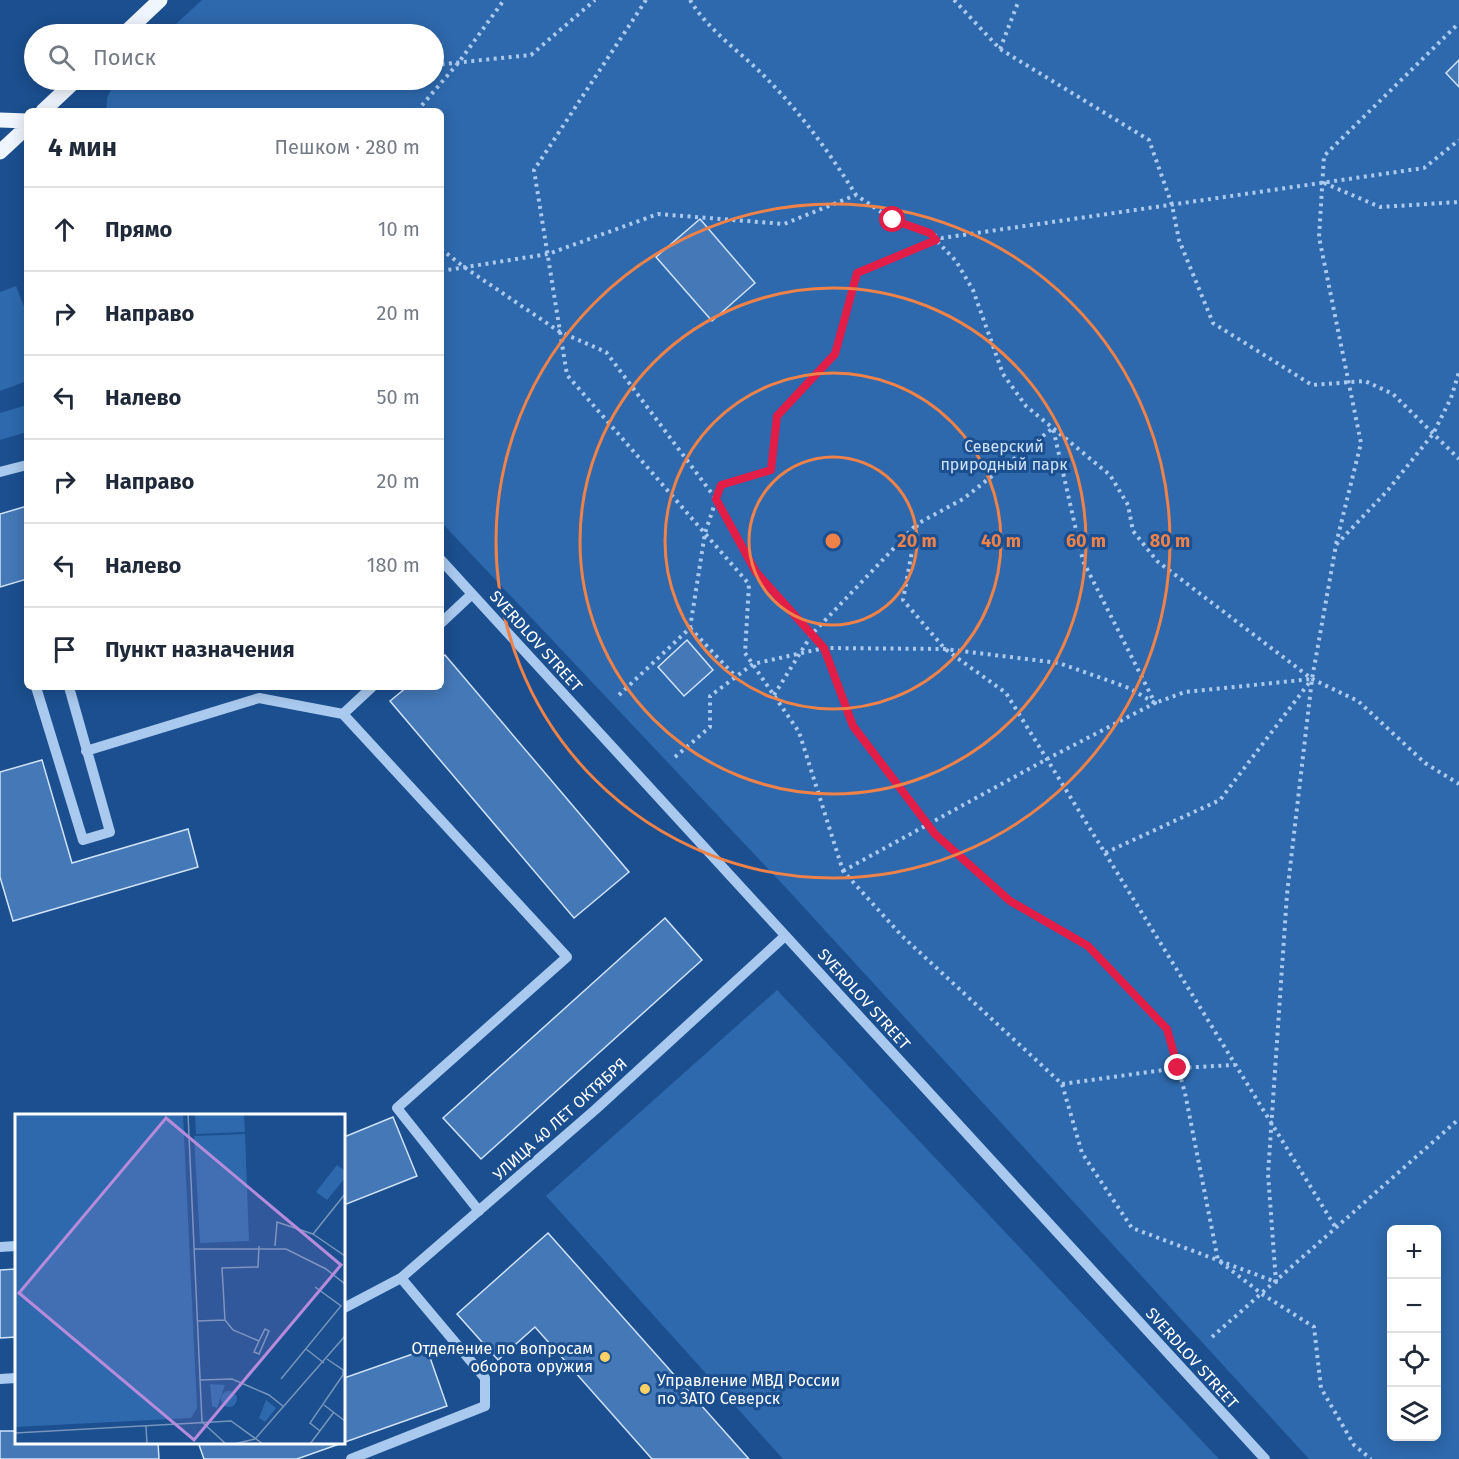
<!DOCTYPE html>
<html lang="ru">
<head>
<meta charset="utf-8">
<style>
	:root { --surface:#fff; --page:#f6f6f7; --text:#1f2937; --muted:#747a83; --line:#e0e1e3 }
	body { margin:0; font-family:"Fira Sans",sans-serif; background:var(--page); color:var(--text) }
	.controls { position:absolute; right:18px; bottom:18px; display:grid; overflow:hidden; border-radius:9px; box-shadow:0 3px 15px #0003 }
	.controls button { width:54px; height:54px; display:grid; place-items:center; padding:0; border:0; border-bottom:2px solid var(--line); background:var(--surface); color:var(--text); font:30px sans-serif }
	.stop { position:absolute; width:18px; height:18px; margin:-14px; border:4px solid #e11d48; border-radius:50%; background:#fff }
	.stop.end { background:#e11d48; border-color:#fff; box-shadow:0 2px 6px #0008 }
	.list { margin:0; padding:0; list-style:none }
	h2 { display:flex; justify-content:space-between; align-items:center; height:78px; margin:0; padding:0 24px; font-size:26px }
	h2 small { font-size:20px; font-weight:400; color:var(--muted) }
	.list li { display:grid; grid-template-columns:39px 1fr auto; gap:18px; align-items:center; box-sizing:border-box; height:84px; padding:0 24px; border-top:2px solid var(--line) }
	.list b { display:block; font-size:22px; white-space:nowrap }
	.list em { font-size:20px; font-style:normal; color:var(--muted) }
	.icon { flex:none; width:33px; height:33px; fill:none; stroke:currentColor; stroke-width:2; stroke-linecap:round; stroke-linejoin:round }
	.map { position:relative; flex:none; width:1459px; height:1459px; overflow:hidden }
	.search { position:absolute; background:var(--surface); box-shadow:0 3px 15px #0003; left:24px; top:24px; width:420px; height:66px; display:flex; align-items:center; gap:15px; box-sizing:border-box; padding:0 21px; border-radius:33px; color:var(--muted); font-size:22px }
	.panel { position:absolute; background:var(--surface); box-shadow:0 3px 15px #0003; left:24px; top:108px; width:420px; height:582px; border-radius:9px }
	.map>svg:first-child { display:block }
	.green { fill:#2e69ad; fill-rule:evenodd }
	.building { fill:#4478b7; stroke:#cfe3fa; stroke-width:1.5 }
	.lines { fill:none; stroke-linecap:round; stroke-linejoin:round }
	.path { stroke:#a9c9ee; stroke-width:4; stroke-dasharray:3 4.5; stroke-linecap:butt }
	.minor { stroke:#a9c9ee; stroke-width:10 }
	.major { stroke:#f0f6ff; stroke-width:15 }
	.route { stroke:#e11d48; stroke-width:8 }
	.ring { fill:none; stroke:#ee8249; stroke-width:3 }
	.poi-dot { fill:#ffd166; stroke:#1b4f8f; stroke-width:2 }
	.labels { text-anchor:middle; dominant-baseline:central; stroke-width:6; stroke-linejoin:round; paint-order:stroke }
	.park-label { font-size:16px; fill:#cfe3fa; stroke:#1b4f8f }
	.street-label { font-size:16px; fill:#fff; stroke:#1b4f8f }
	.poi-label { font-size:16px; fill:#fff; stroke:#1b4f8f; text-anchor:end }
	.inset-road { fill:none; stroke:#7695bc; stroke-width:1.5 }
	.view { fill:#b68bdc; fill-opacity:0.15; stroke:#b68bdc; stroke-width:3 }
	.inset-edge { fill:none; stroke:#fff; stroke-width:3 }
	.centre { fill:#ee8249; stroke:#1b4f8f; stroke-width:3 }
	.ring-label { font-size:18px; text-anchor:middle; font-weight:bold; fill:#ee8249; stroke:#1b4f8f; stroke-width:6; stroke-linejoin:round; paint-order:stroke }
</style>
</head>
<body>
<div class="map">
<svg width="1459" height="1459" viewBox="0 0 1459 1459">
	<rect width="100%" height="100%" fill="#1b4f8f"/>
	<!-- green -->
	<path class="green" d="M202 0H1459V1459H1309L788 890 441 522V111H106L107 98 116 80H434V34H165ZM1392 1230H1436V1436H1392Z
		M16 286 27 314V381L0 391V292Z
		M27 405V432L0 440V413Z
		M777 990 1219 1459H783L546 1196Z"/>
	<!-- building -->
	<path class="building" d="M1459 60V87L1446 73Z
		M700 219 755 283 712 321 656 257Z
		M27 506V579L0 587V514Z
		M687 640 713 670 684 696 658 667Z
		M445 655 629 872 574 918 390 701 407 687H441V658Z
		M42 760 72 863 188 829 198 867 13 921 0 877V772Z
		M665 918 702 960 481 1159 443 1118Z
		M393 1117 417 1176 344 1205V1137Z
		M548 1233 749 1459H652L535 1327 498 1360 457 1314Z
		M16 1269V1337L0 1338V1270Z
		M427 1349 447 1406 297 1459H204L198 1442H344V1378Z
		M0 1431H16V1442H158L159 1459H0Z"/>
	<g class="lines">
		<!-- path -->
		<path class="path" d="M646 0 534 170 567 375 749 584 745 653 799 732 843 871 902 936 1062 1084 1082 1153 1132 1228 1276 1282 1268 1174 1287 894 1312 679 1336 545 1388 490 1433 434 1451 398 1459 372
			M690 0C710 33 744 54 770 82 803 116 831 155 856 195
			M954 0 1000 49 1149 140 1172 205 1179 240 1213 323 1312 385 1365 381 1393 394 1459 459
			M1000 49 1019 0
			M434 65 531 55 595 0
			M270 80 294 84 323 80
			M417 111 459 62 504 0
			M1324 183 1380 207 1459 202
			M932 236 956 261 973 290 1003 374 1026 406 1110 475 1128 505 1133 531 1157 561 1312 679 1358 701 1425 763 1459 784
			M441 249 464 267 560 332 606 352 716 499 756 572 824 648 853 726 935 834 1010 901 1087 946 1167 1029 1185 1093 1218 1260 1262 1294 1314 1327 1321 1388 1354 1445 1371 1459
			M441 271 548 254 658 214 784 224 856 195 893 220 942 238 1424 168 1459 140
			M1336 544 1361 443 1319 237 1324 156 1459 23
			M690 628 736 677
			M619 695 690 628 705 533 721 485 771 470 777 416 835 354 857 273 938 239
			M774 695 812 634 916 525
			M675 757 710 727V696L753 664 824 648 945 649 1059 663 1129 688 1155 703 1185 692 1312 679
			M1105 853 1336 1228
			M843 871 1047 759 1155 703 1083 561 1053 428 963 499 917 524 903 600 945 649 1006 693 1105 853 1220 800 1312 679
			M1062 1084 1178 1068 1235 1065
			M1212 1337 1459 1119"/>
		<!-- minor -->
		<path class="minor" d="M0 472 27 465
			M441 560 1265 1459
			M441 623 472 594
			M36 687 83 840 110 832 69 687
			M343 714 567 957 397 1108 479 1211
			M86 751 259 698 343 714 372 687
			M0 1247 16 1246
			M344 1308 401 1278 596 1109 785 936
			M0 1379 16 1378
			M351 1459 485 1406V1378L401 1278"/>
		<!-- major -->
		<path class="major" d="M124 34 160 0
			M43 111 76 80
			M0 120 27 121
			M0 152 27 127"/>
	</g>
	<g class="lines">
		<!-- route -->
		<path class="route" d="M893 220 930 233 936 240 857 273 835 354 777 416 771 470 721 485 716 499 756 572 824 648 853 726 935 834 1010 901 1088 946 1167 1029 1178 1068"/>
	</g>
	<!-- distance rings -->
	<g class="ring">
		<circle cx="833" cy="541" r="84"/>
		<circle cx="833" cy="541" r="168"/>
		<circle cx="833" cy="541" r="253"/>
		<circle cx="833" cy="541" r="337"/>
	</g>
	<!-- markers -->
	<g class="poi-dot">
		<circle cx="605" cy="1357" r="6"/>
		<circle cx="645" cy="1389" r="6"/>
	</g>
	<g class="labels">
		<!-- park labels -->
		<g class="park-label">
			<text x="1004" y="446">Северский<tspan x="1004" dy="18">природный парк</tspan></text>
		</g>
		<!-- street labels -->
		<g class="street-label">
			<text transform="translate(536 641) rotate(48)">SVERDLOV STREET</text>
			<text transform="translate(864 999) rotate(48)">SVERDLOV STREET</text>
			<text transform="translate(560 1119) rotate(-42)">УЛИЦА 40 ЛЕТ ОКТЯБРЯ</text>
			<text transform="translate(1192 1358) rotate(48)">SVERDLOV STREET</text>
		</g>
		<!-- poi labels -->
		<g class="poi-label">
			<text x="593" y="1348">Отделение по вопросам<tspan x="593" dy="18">оборота оружия</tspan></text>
			<text x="657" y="1380" text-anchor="start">Управление МВД России<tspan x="657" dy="18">по ЗАТО Северск</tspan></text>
		</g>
	</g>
	<!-- overview -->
	<g transform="translate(15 1114)">
		<rect width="330" height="330" fill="#1b4f8f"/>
		<path d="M0 0H168L181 272 182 294 176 304 0 313ZM180 0H229L230 18 181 20ZM230 20 234 127 185 129 179 22ZM322 51 330 57V64L312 86 301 78ZM195 270 210 271 202 294 197 292ZM206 285a8 8 0 1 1 16 0a8 8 0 1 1-16 0ZM251 286 261 294 250 308 244 304Z" fill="#2e69ad"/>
		<path class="inset-road" d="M173 0 187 308M298 120 330 142M260 132 262 108 298 120 330 80M179 135H271L311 155 330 170M210 206 207 154 243 153 244 132M182 207 210 206 218 216 244 227 239 238 244 240 254 217 250 215 244 227M291 235 309 249M266 265 326 192 300 173M185 266 217 265 254 281 269 293M309 291 330 307M187 308 211 330M131 312 132 330M305 317 295 309 328 261V256L312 245M0 319 216 307 248 330M240 325 330 222M219 330 240 325M295 330 319 298"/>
		<path class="view" d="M151 4 326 151 179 326 4 179Z"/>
		<rect width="330" height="330" class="inset-edge"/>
	</g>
	<circle cx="833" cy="541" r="9" class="centre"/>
	<g class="ring-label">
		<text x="917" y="547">20 m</text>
		<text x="1001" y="547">40 m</text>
		<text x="1086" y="547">60 m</text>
		<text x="1170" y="547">80 m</text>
	</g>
</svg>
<div class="controls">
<button>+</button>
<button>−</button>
<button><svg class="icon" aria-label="locate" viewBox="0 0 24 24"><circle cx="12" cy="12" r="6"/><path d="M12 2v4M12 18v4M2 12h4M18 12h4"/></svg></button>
<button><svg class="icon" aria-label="layers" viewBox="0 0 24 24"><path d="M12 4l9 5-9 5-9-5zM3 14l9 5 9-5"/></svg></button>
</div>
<div class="stop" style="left:893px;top:220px"></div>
<div class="stop end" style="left:1178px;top:1068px"></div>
<div class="search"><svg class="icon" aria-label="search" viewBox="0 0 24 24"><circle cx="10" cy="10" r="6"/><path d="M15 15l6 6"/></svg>Поиск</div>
<section class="panel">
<h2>4 мин<small>Пешком · 280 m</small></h2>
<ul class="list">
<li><svg class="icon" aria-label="ahead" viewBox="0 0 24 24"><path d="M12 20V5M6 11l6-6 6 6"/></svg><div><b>Прямо</b></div><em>10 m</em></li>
<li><svg class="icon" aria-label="right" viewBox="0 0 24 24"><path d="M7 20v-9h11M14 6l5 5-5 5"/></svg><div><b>Направо</b></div><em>20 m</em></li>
<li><svg class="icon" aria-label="left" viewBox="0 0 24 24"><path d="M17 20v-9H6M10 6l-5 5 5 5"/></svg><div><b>Налево</b></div><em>50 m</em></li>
<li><svg class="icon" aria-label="right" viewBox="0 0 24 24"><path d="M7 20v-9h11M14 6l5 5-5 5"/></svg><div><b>Направо</b></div><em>20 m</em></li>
<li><svg class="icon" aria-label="left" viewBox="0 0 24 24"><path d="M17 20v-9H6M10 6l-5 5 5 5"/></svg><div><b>Налево</b></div><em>180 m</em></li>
<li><svg class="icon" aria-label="arrive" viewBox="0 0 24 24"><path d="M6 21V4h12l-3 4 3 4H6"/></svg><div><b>Пункт назначения</b></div></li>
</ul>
</section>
</div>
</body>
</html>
